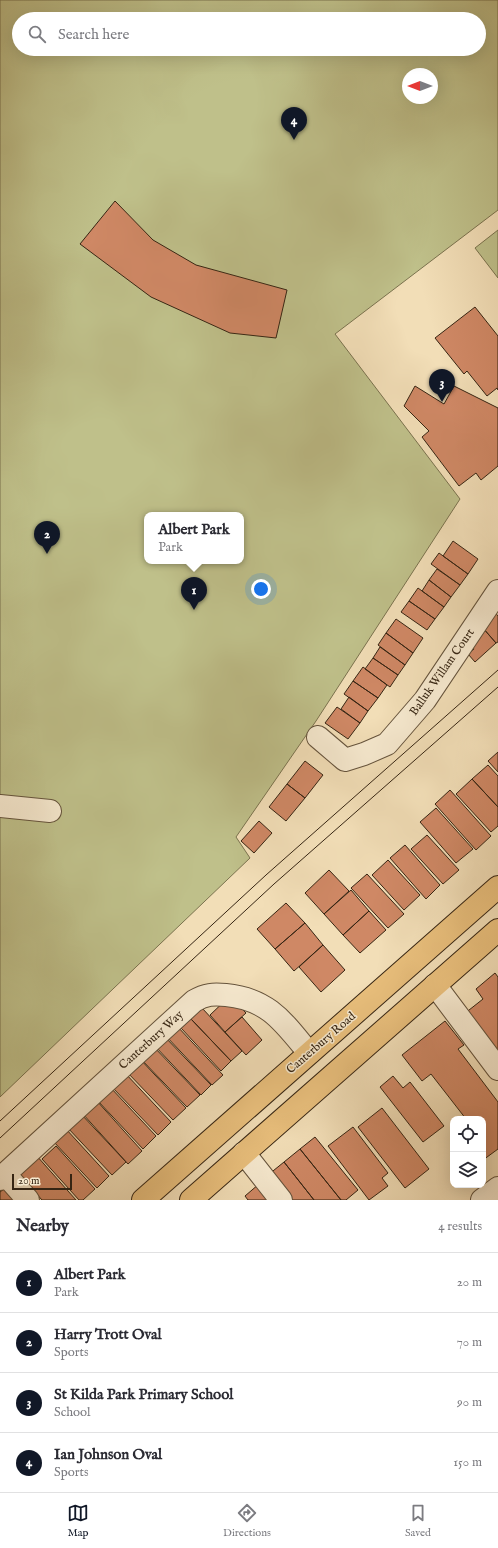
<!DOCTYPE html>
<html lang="en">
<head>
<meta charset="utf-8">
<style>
	:root { --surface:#fff; --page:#f2f2f3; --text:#2b2b33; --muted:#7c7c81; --line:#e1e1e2; --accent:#111827 }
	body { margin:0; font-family:"IM FELL English",serif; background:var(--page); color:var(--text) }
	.controls { position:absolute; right:12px; bottom:12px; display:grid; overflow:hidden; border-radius:8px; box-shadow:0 4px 16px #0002 }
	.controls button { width:36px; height:36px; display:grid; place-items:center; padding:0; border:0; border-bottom:1px solid var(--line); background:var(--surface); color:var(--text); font:20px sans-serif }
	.compass { position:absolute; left:402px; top:68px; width:36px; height:36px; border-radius:50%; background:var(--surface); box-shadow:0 4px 16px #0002; rotate:270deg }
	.scale { position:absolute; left:12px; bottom:10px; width:60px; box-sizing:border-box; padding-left:4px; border:2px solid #362513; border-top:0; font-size:11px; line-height:14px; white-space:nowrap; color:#362513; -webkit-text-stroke:3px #f7ead0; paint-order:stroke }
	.you { position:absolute; left:261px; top:589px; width:14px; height:14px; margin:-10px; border:3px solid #fff; border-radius:50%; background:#1a73e8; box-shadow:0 0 0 6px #1a73e833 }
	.badge { display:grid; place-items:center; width:26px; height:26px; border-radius:50%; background:var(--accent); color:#fff; font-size:13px; font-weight:700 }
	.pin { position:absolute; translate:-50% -33px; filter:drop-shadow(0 1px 2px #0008) }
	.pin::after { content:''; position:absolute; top:21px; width:14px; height:12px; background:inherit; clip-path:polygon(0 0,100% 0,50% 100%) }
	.popup { position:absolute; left:144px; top:512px; width:100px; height:52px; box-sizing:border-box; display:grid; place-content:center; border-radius:8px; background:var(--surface); filter:drop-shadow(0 1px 3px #0005); font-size:13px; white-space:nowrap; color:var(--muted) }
	.popup b { font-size:15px; color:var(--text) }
	.popup::after { content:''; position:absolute; left:50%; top:100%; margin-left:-8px; border:8px solid transparent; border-top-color:var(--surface) }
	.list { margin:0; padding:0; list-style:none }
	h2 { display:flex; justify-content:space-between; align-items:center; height:52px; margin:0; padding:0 16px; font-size:17px }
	h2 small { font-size:13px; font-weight:400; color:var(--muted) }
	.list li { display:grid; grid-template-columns:26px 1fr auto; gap:12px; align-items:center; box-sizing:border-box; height:60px; padding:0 16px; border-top:1px solid var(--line) }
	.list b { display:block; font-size:15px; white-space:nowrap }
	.list p { margin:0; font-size:13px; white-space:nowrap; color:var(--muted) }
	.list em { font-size:13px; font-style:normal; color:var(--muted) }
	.icon { flex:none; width:22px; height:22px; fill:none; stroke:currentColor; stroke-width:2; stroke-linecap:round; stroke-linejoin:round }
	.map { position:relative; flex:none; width:498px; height:1200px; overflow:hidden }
	.search { position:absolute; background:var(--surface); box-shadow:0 4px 16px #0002; left:12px; right:12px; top:12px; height:44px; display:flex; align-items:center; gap:10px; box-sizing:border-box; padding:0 14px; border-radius:22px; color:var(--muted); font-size:15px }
	.sheet { height:292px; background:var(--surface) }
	nav { display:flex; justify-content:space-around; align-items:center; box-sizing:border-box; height:56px; border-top:1px solid var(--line); background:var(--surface); font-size:11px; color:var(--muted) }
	nav a { display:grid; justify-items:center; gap:2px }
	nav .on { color:var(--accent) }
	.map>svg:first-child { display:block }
	.green { fill:#bfc08a; stroke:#7a724e; fill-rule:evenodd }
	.building { fill:#cf8865; stroke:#362513 }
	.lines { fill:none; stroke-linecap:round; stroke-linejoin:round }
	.minor-casing { stroke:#65533c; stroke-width:24 }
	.major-casing { stroke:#362513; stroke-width:24 }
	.minor { stroke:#f7ead0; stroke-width:22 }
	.major { stroke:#e9bf7c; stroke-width:22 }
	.tram { stroke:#362513; stroke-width:1 }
	.labels { text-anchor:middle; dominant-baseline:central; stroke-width:3; stroke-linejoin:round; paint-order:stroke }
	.street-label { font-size:12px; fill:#362513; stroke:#f7ead0 }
</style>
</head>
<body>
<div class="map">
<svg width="498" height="1200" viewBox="0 0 498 1200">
	<rect width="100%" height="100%" fill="#f2deb7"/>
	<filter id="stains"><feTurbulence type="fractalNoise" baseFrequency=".005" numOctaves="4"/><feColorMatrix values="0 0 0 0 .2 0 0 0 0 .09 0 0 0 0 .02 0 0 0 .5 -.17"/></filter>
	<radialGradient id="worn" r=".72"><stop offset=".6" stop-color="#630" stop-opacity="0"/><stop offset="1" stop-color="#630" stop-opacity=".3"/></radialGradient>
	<!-- green -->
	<path class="green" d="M0 0H498V210L335 334 460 499 316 721 236 837 250 858 0 1097ZM19 19H479V49H19ZM408 74H432V98H408ZM147 515H241V561H147Z
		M498 230V278L475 248Z"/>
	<!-- building -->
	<path class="building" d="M115 201 153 240 196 265 287 290 276 338 230 333 151 297 80 244Z
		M475 307 498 336V390L497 388 487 396 467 371 464 374 435 338Z
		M415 386 444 404 454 386 498 408V466L481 480 476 473 459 486 422 437 429 431 404 406Z
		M453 541 478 559 468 574 443 556Z
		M439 553 468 574 460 585 431 564Z
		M437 569 460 585 451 597 429 580Z
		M429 580 451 597 444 607 422 591Z
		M418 588 444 607 435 619 409 601Z
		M409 601 435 619 427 630 401 612Z
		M492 609 498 616V642L496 643 478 622Z
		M396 619 423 638 413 653 386 633Z
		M481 626 496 643 475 662 468 654 474 649 466 639Z
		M386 633 413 653 405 665 378 645Z
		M380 647 405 665 398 675 373 658Z
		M373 658 398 675 390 687 365 669Z
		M363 667 387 685 378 698 353 681Z
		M353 681 378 698 368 711 344 694Z
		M349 697 368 711 360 723 341 709Z
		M337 707 360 723 348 739 325 723Z
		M498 752V772L488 761Z
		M305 761 323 775 305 798 287 784Z
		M488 765 498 776V807L472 779Z
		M472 779 498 807V826L491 832 456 794Z
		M287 784 305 798 286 821 269 807Z
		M450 790 491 836 476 850 435 804Z
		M436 808 473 849 456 863 420 822Z
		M259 821 272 833 254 853 241 841Z
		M427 835 459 870 443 884 411 849Z
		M405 845 440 885 426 899 390 858Z
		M388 860 420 895 404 910 372 875Z
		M329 870 349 891 324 914 305 893Z
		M367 874 404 914 388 928 351 888Z
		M351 890 369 911 343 935 324 914Z
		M286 903 305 923 275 949 257 929Z
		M369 911 386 930 360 953 343 935Z
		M305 923 323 945 294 971 275 949Z
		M323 945 345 970 321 992 299 967Z
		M495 973 498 977V1052L464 1014 483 999 476 989Z
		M230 996 246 1013 225 1032 210 1015Z
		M202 1008 242 1051 231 1061 191 1019Z
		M242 1017 262 1040 246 1055 225 1032Z
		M191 1019 231 1061 221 1071 181 1028Z
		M445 1021 464 1045 458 1049 498 1102V1149L483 1160V1119H466L431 1074 422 1081 402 1055Z
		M176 1025 223 1075 212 1085 165 1035Z
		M164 1036 211 1085 201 1095 154 1045Z
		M152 1045 200 1095 187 1107 140 1058Z
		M139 1058 186 1108 173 1120 126 1071Z
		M125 1073 171 1122 158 1135 112 1087Z
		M393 1076 403 1088 410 1082 444 1126 423 1142 380 1087Z
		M110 1087 156 1136 143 1149 97 1100Z
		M96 1100 142 1151 128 1164 82 1113Z
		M382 1108 429 1169 405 1188 358 1127Z
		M81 1114 126 1162 112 1175 67 1127Z
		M353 1127 388 1173 382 1178 388 1186 369 1200 328 1146Z
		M66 1129 109 1176 97 1188 53 1141Z
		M315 1137 358 1190 346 1200H341L300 1149Z
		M56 1146 95 1189 83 1200H79L42 1159Z
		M300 1149 341 1200H314L284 1162Z
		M36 1155 76 1200H42L17 1172Z
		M284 1162 314 1200H287L268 1175Z
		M259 1184 272 1200H248L245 1196Z
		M4 1189 14 1200H0V1192Z"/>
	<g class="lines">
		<!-- minor casing -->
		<g class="minor-casing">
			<path id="minor" d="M318 737 345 760 364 754 387 744 425 700 498 591
				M0 806 50 811
				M435 985 498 1069
				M244 1153 281 1200
				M5 1174 194 1001C206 994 213 994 226 995 269 999 284 1023 309 1053
				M0 1179 5 1174 28 1200
				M482 1200 498 1188"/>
		</g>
		<!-- major casing -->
		<g class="major-casing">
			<path id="major" d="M143 1200 498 887
				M191 1200 498 930"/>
		</g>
		<!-- minor -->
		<use href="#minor" class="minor"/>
		<!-- major -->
		<use href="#major" class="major"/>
		<!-- tram -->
		<path class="tram" d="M0 1121 266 875 498 670
			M0 1138 274 884 498 687"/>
	</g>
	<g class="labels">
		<!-- street labels -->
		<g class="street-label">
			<text transform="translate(442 672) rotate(-55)">Balluk Willam Court</text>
			<text transform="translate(151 1040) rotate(-42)">Canterbury Way</text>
			<text transform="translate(321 1043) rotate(-41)">Canterbury Road</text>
		</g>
	</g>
	<rect width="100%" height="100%" filter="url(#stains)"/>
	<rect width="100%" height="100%" fill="url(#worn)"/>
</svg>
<div class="controls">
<button><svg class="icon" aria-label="locate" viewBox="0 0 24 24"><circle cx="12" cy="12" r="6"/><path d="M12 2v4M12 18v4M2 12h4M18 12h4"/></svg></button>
<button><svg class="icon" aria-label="layers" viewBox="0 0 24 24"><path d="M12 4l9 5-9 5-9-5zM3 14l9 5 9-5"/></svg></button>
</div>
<svg class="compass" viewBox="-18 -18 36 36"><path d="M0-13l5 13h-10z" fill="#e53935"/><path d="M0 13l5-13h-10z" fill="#7c7c81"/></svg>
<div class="scale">20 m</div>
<div class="you"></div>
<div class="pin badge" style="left:194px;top:610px">1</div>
<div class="popup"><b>Albert Park</b>Park</div>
<div class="pin badge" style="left:47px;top:554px">2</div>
<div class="pin badge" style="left:442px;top:402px">3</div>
<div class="pin badge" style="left:294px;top:140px">4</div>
<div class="search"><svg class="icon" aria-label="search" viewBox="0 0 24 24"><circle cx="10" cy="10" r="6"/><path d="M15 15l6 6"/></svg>Search here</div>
</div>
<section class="sheet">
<h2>Nearby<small>4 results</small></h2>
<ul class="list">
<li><span class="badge">1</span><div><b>Albert Park</b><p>Park</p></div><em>20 m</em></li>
<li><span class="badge">2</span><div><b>Harry Trott Oval</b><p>Sports</p></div><em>70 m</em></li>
<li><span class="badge">3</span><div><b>St Kilda Park Primary School</b><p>School</p></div><em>90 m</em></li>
<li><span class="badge">4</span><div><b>Ian Johnson Oval</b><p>Sports</p></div><em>150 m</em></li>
</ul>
</section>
<nav>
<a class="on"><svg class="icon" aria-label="map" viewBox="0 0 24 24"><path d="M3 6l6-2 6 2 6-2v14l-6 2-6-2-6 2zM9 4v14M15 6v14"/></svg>Map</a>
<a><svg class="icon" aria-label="directions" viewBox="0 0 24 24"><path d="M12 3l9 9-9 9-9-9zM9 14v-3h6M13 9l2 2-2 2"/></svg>Directions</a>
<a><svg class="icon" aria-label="saved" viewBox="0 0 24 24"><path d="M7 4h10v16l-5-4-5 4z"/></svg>Saved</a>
</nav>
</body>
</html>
